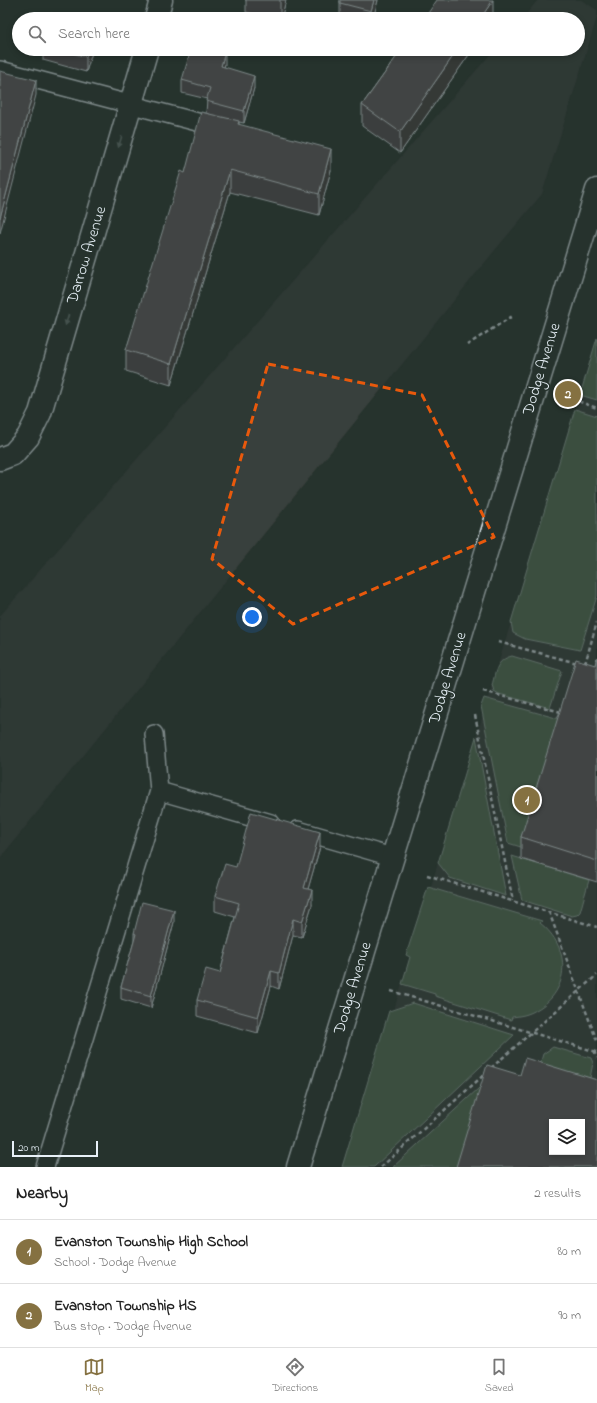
<!DOCTYPE html>
<html lang="en">
<head>
<meta charset="utf-8">
<style>
	:root { --surface:#fff; --page:#f6f6f6; --text:#222; --muted:#767676; --line:#e0e0e0; --accent:#857141 }
	body { margin:0; font-family:"Indie Flower",sans-serif; background:var(--page); color:var(--text) }
	.controls { position:absolute; right:12px; bottom:12px; display:grid; overflow:hidden; border-radius:0px; box-shadow:0 2px 6px #0003 }
	.controls button { width:36px; height:36px; display:grid; place-items:center; padding:0; border:0; border-bottom:1px solid var(--line); background:var(--surface); color:var(--text); font:20px sans-serif }
	.scale { position:absolute; left:12px; bottom:10px; width:86px; box-sizing:border-box; padding-left:4px; border:2px solid #e8f1f8; border-top:0; font-size:11px; line-height:14px; white-space:nowrap; color:#e8f1f8; -webkit-text-stroke:3px #26332d; paint-order:stroke }
	.you { position:absolute; left:252px; top:617px; width:14px; height:14px; margin:-10px; border:3px solid #fff; border-radius:50%; background:#1a73e8; box-shadow:0 0 0 6px #1a73e833 }
	.badge { display:grid; place-items:center; width:26px; height:26px; border-radius:50%; background:var(--accent); color:#fff; font-size:13px; font-weight:700 }
	.pin { position:absolute; translate:-50% -50%; border:2px solid #fff; box-shadow:0 1px 4px #0006 }
	.list { margin:0; padding:0; list-style:none }
	h2 { display:flex; justify-content:space-between; align-items:center; height:52px; margin:0; padding:0 16px; font-size:17px }
	h2 small { font-size:13px; font-weight:400; color:var(--muted) }
	.list li { display:grid; grid-template-columns:26px 1fr auto; gap:12px; align-items:center; box-sizing:border-box; height:64px; padding:0 16px; border-top:1px solid var(--line) }
	.list b { display:block; font-size:15px; white-space:nowrap }
	.list p { margin:0; font-size:13px; white-space:nowrap; color:var(--muted) }
	.list em { font-size:13px; font-style:normal; color:var(--muted) }
	.icon { flex:none; width:22px; height:22px; fill:none; stroke:currentColor; stroke-width:2; stroke-linecap:round; stroke-linejoin:round }
	.map { position:relative; flex:none; width:597px; height:1167px; overflow:hidden }
	.search { position:absolute; background:var(--surface); box-shadow:0 2px 6px #0003; left:12px; right:12px; top:12px; height:44px; display:flex; align-items:center; gap:10px; box-sizing:border-box; padding:0 14px; border-radius:22px; color:var(--muted); font-size:15px }
	.sheet { height:180px; background:var(--surface) }
	nav { display:flex; justify-content:space-around; align-items:center; box-sizing:border-box; height:56px; border-top:1px solid var(--line); background:var(--surface); font-size:11px; color:var(--muted) }
	nav a { display:grid; justify-items:center; gap:2px }
	nav .on { color:var(--accent) }
	.map>svg:first-child { display:block }
	.built { fill:#393f3c; fill-rule:evenodd }
	.green { fill:#546f56; stroke:#9eb0a7 }
	.lines { fill:none; stroke-linecap:round; stroke-linejoin:round }
	.lane-casing { stroke:#e8f1f8; stroke-width:20 }
	.street-casing { stroke:#e8f1f8; stroke-width:25 }
	.secondary-casing { stroke:#e8f1f8; stroke-width:25 }
	.path { stroke:#e8f1f8; stroke-width:2.5; stroke-dasharray:4 3; stroke-linecap:butt }
	.lane { stroke:#26332d; stroke-width:17 }
	.street { stroke:#26332d; stroke-width:22 }
	.secondary { stroke:#26332d; stroke-width:22 }
	.wall { fill:#564d52; stroke:#e8f1f8 }
	.shaded-wall { fill:#463f42; stroke:#e8f1f8 }
	.building { fill:#645a5f; stroke:#e8f1f8; fill-rule:evenodd }
	.oneway { fill:#6a7674 }
	.marked { fill:none; stroke:#e8590c; stroke-width:3; stroke-dasharray:8 5; stroke-linejoin:round }
	.labels { text-anchor:middle; dominant-baseline:central; stroke-width:3; stroke-linejoin:round; paint-order:stroke }
	.street-label { font-size:16px; fill:#e8f1f8; stroke:#26332d }
</style>
</head>
<body>
<div class="map">
<svg width="597" height="1167" viewBox="0 0 597 1167">
	<rect width="100%" height="100%" fill="#26332d"/>
	<filter id="ink" filterUnits="userSpaceOnUse"><feTurbulence type="fractalNoise" baseFrequency=".025" numOctaves="2"/><feDisplacementMap in="SourceGraphic" scale="8" xChannelSelector="R" yChannelSelector="G"/><feConvolveMatrix kernelMatrix="1 2 1 2 8 2 1 2 1" color-interpolation-filters="sRGB"/></filter>
	<g filter="url(#ink)">
		<!-- built -->
		<path class="built" d="M538 0H581L597 10V17L542 194 495 250 0 858V616L495 49H578V19H522Z
			M597 338V1167H347L438 863ZM552 1122H582V1152H552Z"/>
		<!-- green -->
		<path class="green" d="M597 338V400L580 395Z
			M575 409 597 416V596L580 650 525 639 513 633 511 622Z
			M512 656 562 671 550 708 499 694 494 691 492 685C496 671 496 660 512 656Z
			M484 698 563 720 524 848 508 843 481 706Z
			M476 737 506 896 450 878 438 863Z
			M512 856 589 880 580 912 577 915 572 916 522 900Z
			M428 887 542 921 540 923C571 947 571 991 536 1010 528 1015 520 1016 512 1017L511 1020 435 996V994L402 984 410 957 406 955Z
			M413 1003 514 1035 374 1167H342L389 1011Z
			M553 1047 591 1058 593 1063 590 1078 535 1082 543 1054Z
			M487 1086 462 1167H393L479 1088Z"/>
		<g class="lines">
			<!-- lane casing -->
			<g class="lane-casing">
				<path id="lane" d="M0 70 220 128
					M159 791 271 823
					M298 830 392 857
					M45 1167 159 791 154 734"/>
			</g>
			<!-- street casing -->
			<g class="street-casing">
				<path id="street" d="M156 19 161 0
					M0 459 13 454 28 437 40 413 147 49"/>
			</g>
			<!-- secondary casing -->
			<g class="secondary-casing">
				<path id="secondary" d="M298 1167 597 190"/>
			</g>
			<!-- path -->
			<path class="path" d="M467 345 514 315
				M572 399 597 408
				M498 642 577 663
				M585 664 597 622
				M483 691 561 712
				M475 715 513 901
				M427 875 597 927
				M549 912 597 1041
				M391 991 597 1052
				M594 1051 597 1058
				M491 1068 597 975
				M381 1167 486 1073"/>
			<!-- lane -->
			<use href="#lane" class="lane"/>
			<!-- street -->
			<use href="#street" class="street"/>
			<!-- secondary -->
			<use href="#secondary" class="secondary"/>
		</g>
		<!-- wall -->
		<path class="wall" d="M245 0H286L281 19H273L246 12V0Z
			M340 0H378L373 19H340Z
			M43 49H93L86 72 43 60Z
			M402 49H473L400 153 362 126V105Z
			M225 64 224 67 254 88 244 123 239 122V125L331 170 319 215 230 192 171 385 126 371V350L185 173 206 113 207 99 182 93V80Z
			M597 657V882L521 859V837L595 665Z
			M320 847 308 889 312 905 302 937 293 935 279 989 271 986 258 1033 197 1016V1000L220 973 235 917 215 911V896L236 867Z
			M174 922 151 1008 121 999V987L134 941V933Z"/>
		<!-- shaded-wall -->
		<path class="shaded-wall" d="M280 0H286L281 19H280Z
			M374 0H378L373 19H371V11Z
			M493 0V19H480Z
			M89 49H93L86 72V57Z
			M458 49H473L400 153V132Z
			M225 52V64L221 79V66Z
			M254 76V88L244 123V111Z
			M36 80V95L0 233V218Z
			M331 149V170L319 215V194Z
			M230 170V192L171 385V364Z
			M320 832V847L304 903V888Z
			M312 890V905L302 937V922Z
			M174 910V922L151 1008V996Z
			M293 919V935L279 989V973Z
			M271 971V986L258 1033V1017Z"/>
		<!-- building -->
		<path class="building" d="M340 0H374L371 11 340 3Z
			M437 0H493L480 19H424Z
			M51 13 70 19H50Z
			M58 49H89L86 57Z
			M191 49H215L225 52 221 66 254 76 244 111 206 101 210 88 182 80Z
			M402 49H458L400 132 362 105Z
			M0 71 36 80 0 218Z
			M201 112 239 121 238 124 331 149 319 194 230 170 171 364 126 350 181 171 185 173Z
			M597 657V861L521 837 576 659 595 665Z
			M251 812 320 832 304 888 312 890 302 922 293 919 279 973 271 971 258 1017 197 1000 206 969 220 973 239 903 215 896 225 864 236 867Z
			M142 902 174 910 151 996 121 987 136 934 134 933Z
			M525 1058 597 1080V1167H456L487 1065 520 1075ZM552 1122H582V1152H552Z"/>
		<!-- one-way arrows -->
		<defs><path id="oneway-solid" d="M-6-.8H1V-3.2L6.5 0L1 3.2V.8H-6Z"/></defs>
		<g class="oneway">
			<use href="#oneway-solid" transform="translate(120 142) rotate(107)"/>
			<use href="#oneway-solid" transform="translate(67 320) rotate(107)"/>
		</g>
	</g>
	<!-- marked area -->
	<path d="M0 0H597V1167H0ZM268 364 422 395 494 537 293 624 212 559Z" fill="#26332d" fill-opacity=".55" fill-rule="evenodd"/>
	<path class="marked" d="M268 364 422 395 494 537 293 624 212 559Z"/>
	<g class="labels">
		<!-- street labels -->
		<g class="street-label">
			<text transform="translate(87 255) rotate(-73)">Darrow Avenue</text>
			<text transform="translate(542 369) rotate(-73)">Dodge Avenue</text>
			<text transform="translate(448 678) rotate(-73)">Dodge Avenue</text>
			<text transform="translate(353 988) rotate(-73)">Dodge Avenue</text>
		</g>
	</g>
</svg>
<div class="controls">
<button><svg class="icon" aria-label="layers" viewBox="0 0 24 24"><path d="M12 4l9 5-9 5-9-5zM3 14l9 5 9-5"/></svg></button>
</div>
<div class="scale">20 m</div>
<div class="you"></div>
<div class="pin badge" style="left:527px;top:800px">1</div>
<div class="pin badge" style="left:568px;top:394px">2</div>
<div class="search"><svg class="icon" aria-label="search" viewBox="0 0 24 24"><circle cx="10" cy="10" r="6"/><path d="M15 15l6 6"/></svg>Search here</div>
</div>
<section class="sheet">
<h2>Nearby<small>2 results</small></h2>
<ul class="list">
<li><span class="badge">1</span><div><b>Evanston Township High School</b><p>School · Dodge Avenue</p></div><em>80 m</em></li>
<li><span class="badge">2</span><div><b>Evanston Township HS</b><p>Bus stop · Dodge Avenue</p></div><em>90 m</em></li>
</ul>
</section>
<nav>
<a class="on"><svg class="icon" aria-label="map" viewBox="0 0 24 24"><path d="M3 6l6-2 6 2 6-2v14l-6 2-6-2-6 2zM9 4v14M15 6v14"/></svg>Map</a>
<a><svg class="icon" aria-label="directions" viewBox="0 0 24 24"><path d="M12 3l9 9-9 9-9-9zM9 14v-3h6M13 9l2 2-2 2"/></svg>Directions</a>
<a><svg class="icon" aria-label="saved" viewBox="0 0 24 24"><path d="M7 4h10v16l-5-4-5 4z"/></svg>Saved</a>
</nav>
</body>
</html>
